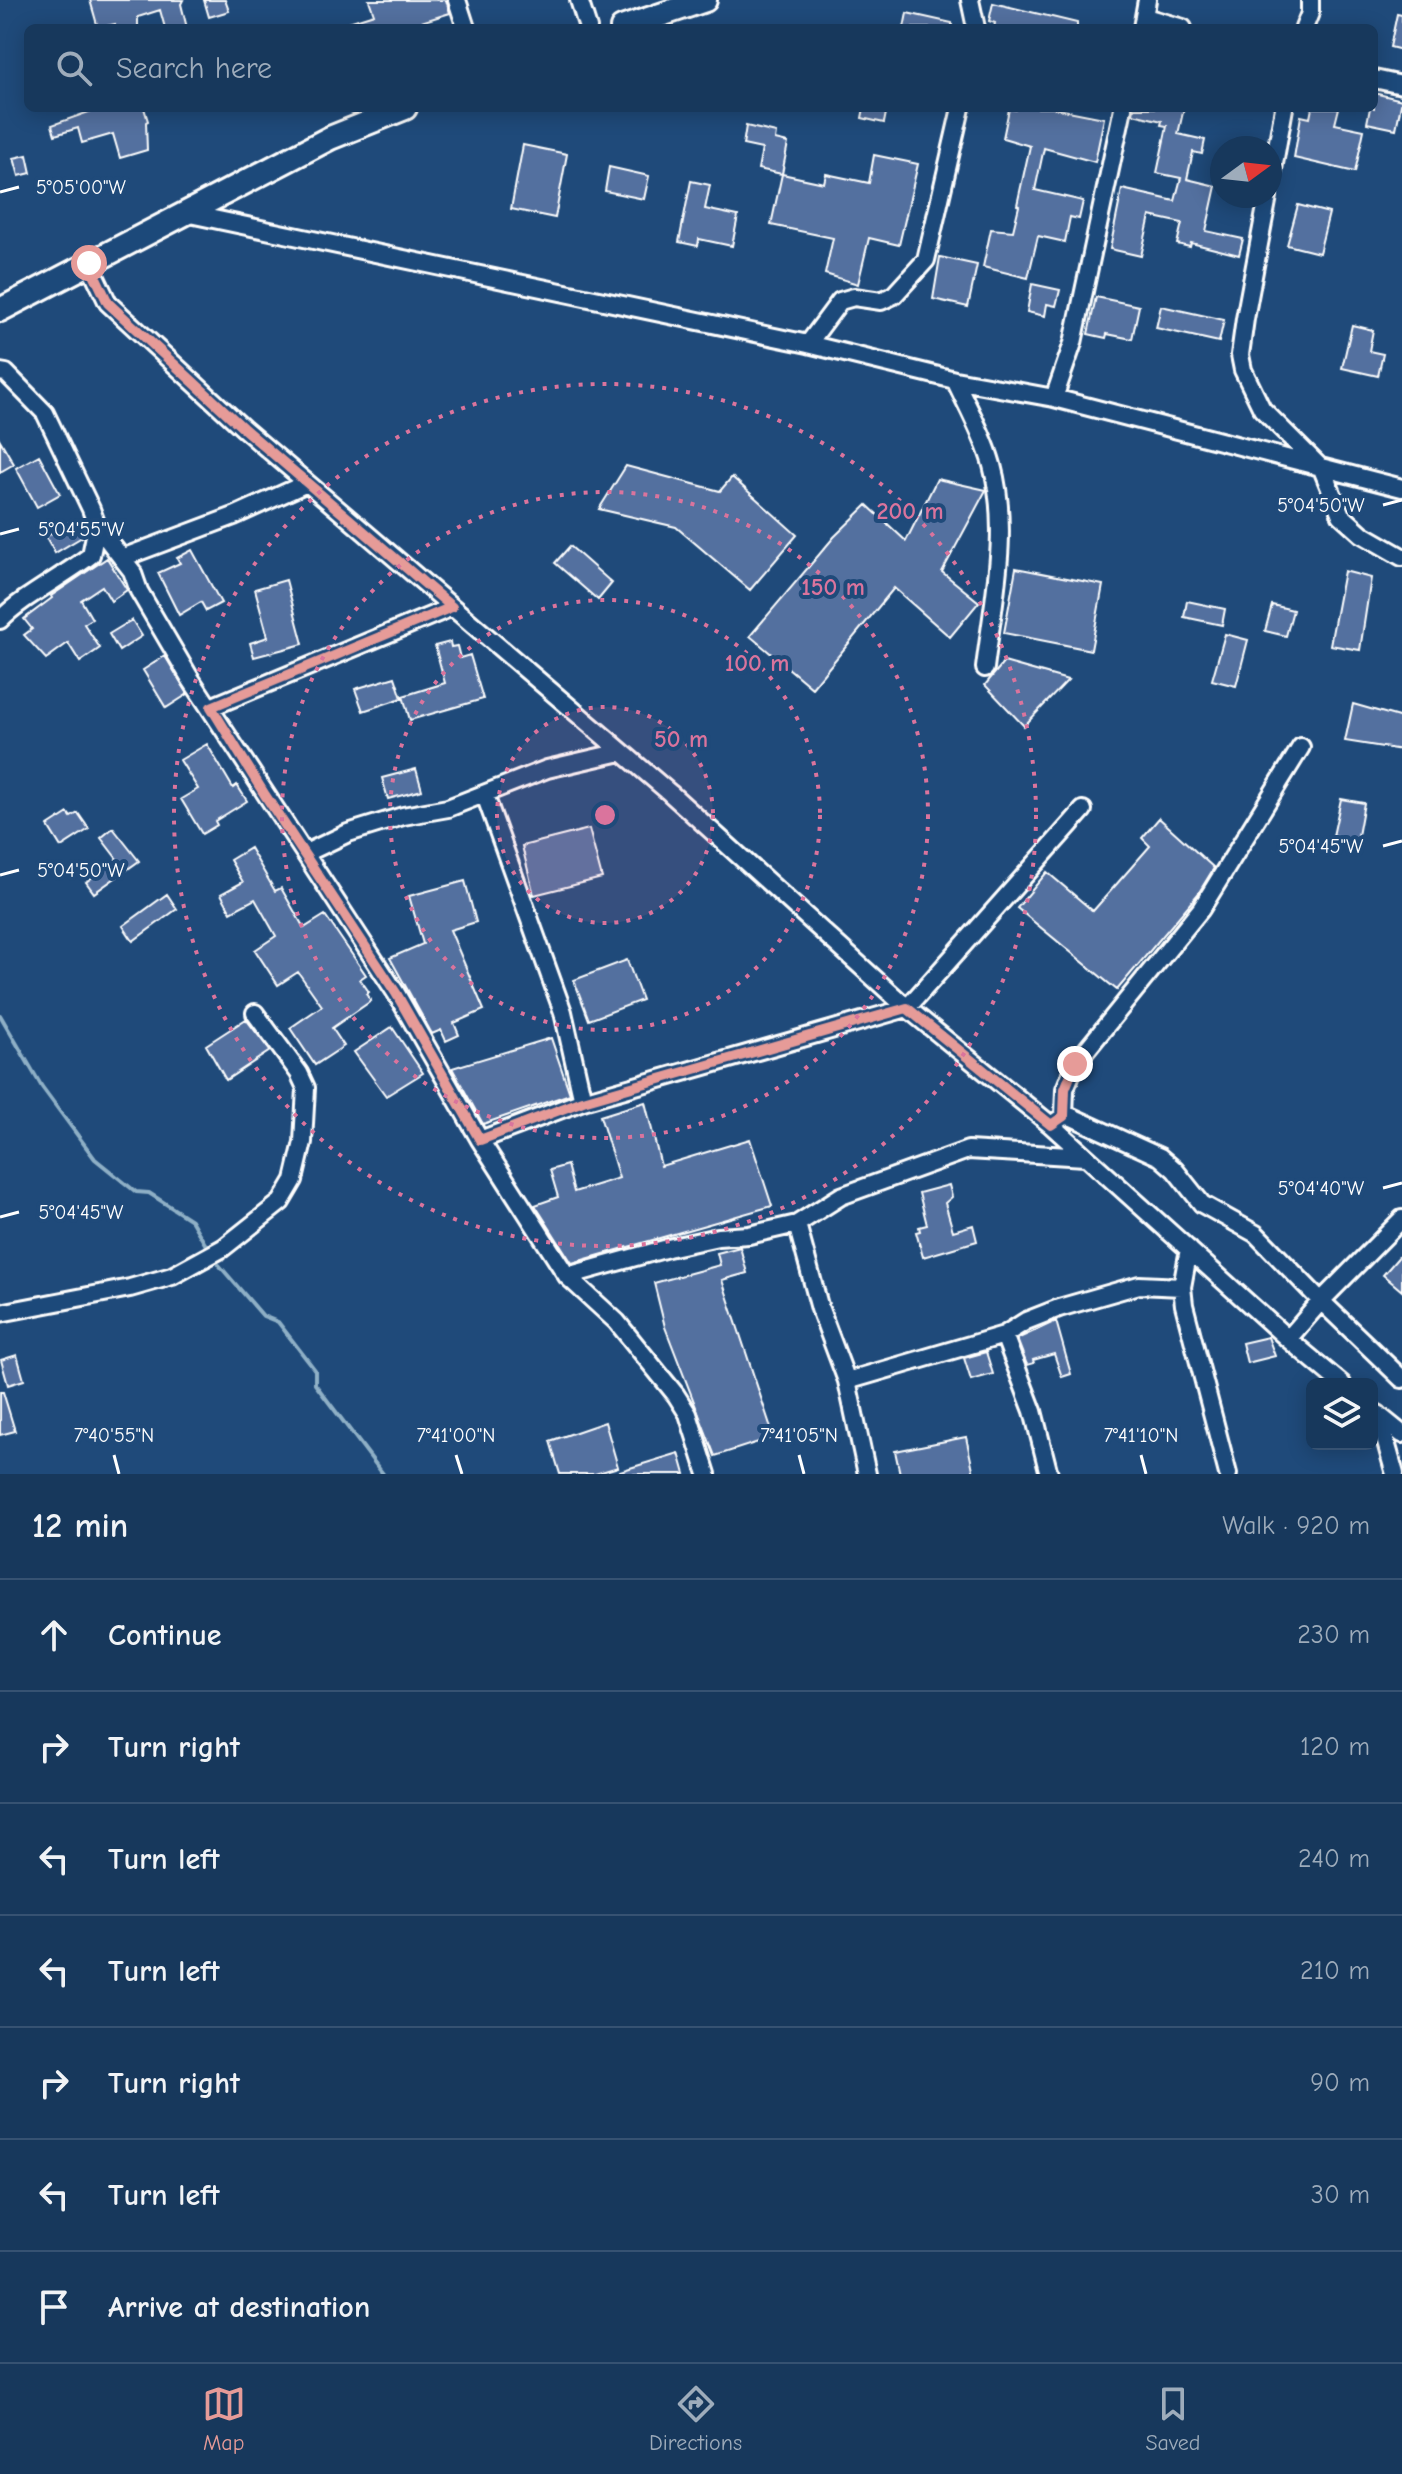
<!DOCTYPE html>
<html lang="en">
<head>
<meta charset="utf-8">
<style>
	:root { --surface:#17385c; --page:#203f62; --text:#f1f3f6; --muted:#9eacbb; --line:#365272; --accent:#e69b98 }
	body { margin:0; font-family:"Comic Neue",sans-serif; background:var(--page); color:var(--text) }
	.controls { position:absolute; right:24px; bottom:24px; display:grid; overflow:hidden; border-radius:12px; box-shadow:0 4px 20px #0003 }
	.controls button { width:72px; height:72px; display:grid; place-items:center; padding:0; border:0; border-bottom:2px solid var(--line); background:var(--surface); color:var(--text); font:40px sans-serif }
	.compass { position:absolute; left:1210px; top:136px; width:72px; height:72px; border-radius:50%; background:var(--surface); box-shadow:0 4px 20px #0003; rotate:75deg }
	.stop { position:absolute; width:24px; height:24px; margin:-18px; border:6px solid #e69b98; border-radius:50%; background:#fff }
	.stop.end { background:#e69b98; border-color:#fff; box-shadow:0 2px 8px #0008 }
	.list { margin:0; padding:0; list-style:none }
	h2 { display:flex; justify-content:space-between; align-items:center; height:104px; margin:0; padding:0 32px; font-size:34px }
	h2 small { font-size:26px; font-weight:400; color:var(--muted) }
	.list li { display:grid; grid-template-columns:52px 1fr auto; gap:24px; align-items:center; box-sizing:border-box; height:112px; padding:0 32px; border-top:2px solid var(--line) }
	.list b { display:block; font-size:30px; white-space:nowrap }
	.list em { font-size:26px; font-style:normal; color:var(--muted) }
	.icon { flex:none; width:44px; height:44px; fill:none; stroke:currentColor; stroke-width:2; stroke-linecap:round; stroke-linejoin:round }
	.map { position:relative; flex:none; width:1402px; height:1474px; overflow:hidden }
	.search { position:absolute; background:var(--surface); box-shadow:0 4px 20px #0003; left:24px; right:24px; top:24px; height:88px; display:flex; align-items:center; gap:20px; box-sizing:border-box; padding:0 28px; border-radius:12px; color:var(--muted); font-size:30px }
	.sheet { height:888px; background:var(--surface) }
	nav { display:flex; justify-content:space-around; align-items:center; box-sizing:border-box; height:112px; border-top:2px solid var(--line); background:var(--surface); font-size:22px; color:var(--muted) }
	nav a { display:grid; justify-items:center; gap:4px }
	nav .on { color:var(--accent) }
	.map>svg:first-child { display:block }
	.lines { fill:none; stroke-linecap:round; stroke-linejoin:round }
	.stream { stroke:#8fb0c6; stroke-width:4 }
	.building { fill:#526f9f; stroke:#fff; stroke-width:2 }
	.minor-casing { stroke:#fff; stroke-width:22 }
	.major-casing { stroke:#fff; stroke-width:28 }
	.minor { stroke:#1f4a7a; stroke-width:16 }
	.major { stroke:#1f4a7a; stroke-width:22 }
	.route { stroke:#e69b98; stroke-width:10 }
	.ticks { fill:none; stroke:#fff; stroke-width:3 }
	.ring { fill:none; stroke:#da749d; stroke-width:4; stroke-dasharray:4 8 }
	.ticks-label { font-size:20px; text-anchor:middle; fill:#fff; stroke:#1f4a7a; stroke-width:8; stroke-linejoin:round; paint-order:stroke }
	.centre { fill:#da749d; stroke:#1f4a7a; stroke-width:4 }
	.ring-label { font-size:24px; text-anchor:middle; font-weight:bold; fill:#da749d; stroke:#1f4a7a; stroke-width:8; stroke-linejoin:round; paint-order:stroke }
</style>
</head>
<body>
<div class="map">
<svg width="1402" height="1474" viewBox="0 0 1402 1474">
	<rect width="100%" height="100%" fill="#1f4a7a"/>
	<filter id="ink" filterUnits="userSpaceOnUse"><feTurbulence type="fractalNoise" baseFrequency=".0125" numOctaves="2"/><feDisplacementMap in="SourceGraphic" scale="16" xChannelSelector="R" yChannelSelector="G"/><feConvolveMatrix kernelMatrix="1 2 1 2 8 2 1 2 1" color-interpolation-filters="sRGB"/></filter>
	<g filter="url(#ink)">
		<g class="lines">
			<!-- stream -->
			<path class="stream" d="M0 1015 42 1087 95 1159 136 1192 149 1193 191 1220 208 1249
				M219 1265 263 1316 278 1322 315 1370V1384L383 1474"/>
		</g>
		<!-- building -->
		<path class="building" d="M90 0H183L181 4 187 28H165L160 10 138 17V28H115V24L98 28Z
			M204 0H225L229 11 209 17Z
			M369 0H446L450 13 408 26 409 28H339V25L374 14Z
			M993 3 1077 23V28H994L995 23 989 21Z
			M907 13 952 23V28H904Z
			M1397 14 1402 15V50L1390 47Z
			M1374 93 1402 100 1396 129 1367 123 1370 108H1374Z
			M100 108H144L148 121 146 122 147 150 120 158 113 134 82 143 78 128 55 135 52 125Z
			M864 108H887L884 123 862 118Z
			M1017 108H1053L1104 118 1095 162 1044 148 1035 190 1083 201 1079 219 1070 217 1065 242 1038 236 1028 278 983 267 991 229 1013 231 1019 206 1017 205 1030 146 1003 138 1009 109 1016 110Z
			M1134 108H1184L1178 134 1205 140 1202 154 1193 152 1187 179 1216 186 1206 231 1243 239 1239 255 1191 243 1190 247 1177 244 1182 223 1150 216 1141 256 1110 249 1122 189 1175 201 1181 178 1157 173 1167 126 1161 125 1162 121 1133 114Z
			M1312 108H1339L1335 124 1364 130 1355 172 1294 158 1301 116 1310 118Z
			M746 126 776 133 775 140 788 143 782 174 758 169 762 149 743 145Z
			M523 145 567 154 555 218 511 209Z
			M27 155 31 173 19 176 14 158Z
			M874 155 918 164 899 245 869 238 858 284 825 274 833 238 771 225 782 174 824 183 826 174 869 183Z
			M609 167 649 176 644 199 605 191Z
			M691 181 710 185 705 209 738 216 732 246 699 239 698 246 679 242Z
			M1298 205 1329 213 1319 253 1287 245Z
			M940 257 977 265 968 307 933 299Z
			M1032 284 1060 290 1056 306 1047 304 1045 316 1027 312Z
			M1096 297 1139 306 1132 339 1107 334 1106 338 1088 334Z
			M1161 306 1224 320 1219 342 1156 328Z
			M1352 325 1373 330 1369 351 1383 354 1378 376 1342 368Z
			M0 440 14 464 0 472Z
			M39 455 60 494 37 507 16 468Z
			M626 466 720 491 732 477 797 535 750 590 676 527 599 509Z
			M937 479 986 490 942 572 979 602 950 637 894 588 812 688 750 636 834 537 867 505 906 541Z
			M73 520 82 537 55 553 46 537Z
			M570 546 612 583 598 600 555 563Z
			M192 550 221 603 206 611 201 602 179 615 158 573 180 563 177 558Z
			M107 558 127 590 111 601 102 586 81 600 92 619 84 624 100 648 80 662 68 643 46 659 24 635 32 629 24 619 52 598 51 596Z
			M1016 568 1103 585 1091 650 1004 633Z
			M1344 571 1371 578 1360 650 1330 645Z
			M286 580 303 644 254 657 250 643 268 637 255 589Z
			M1187 601 1225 609 1222 625 1184 617Z
			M1272 605 1293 610 1286 636 1265 631Z
			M132 620 142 636 119 651 109 634Z
			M1225 634 1248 640 1236 686 1212 680Z
			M450 642 451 647 457 646 460 658 470 655 483 699 410 720 403 696 445 683 435 646Z
			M165 656 188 694 166 708 143 670Z
			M1004 662 1068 680 1024 726 985 685Z
			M395 677 402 698 363 711 355 689Z
			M1353 704 1402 718V750L1345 741Z
			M207 744 233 788 237 785 247 801 215 821 217 825 202 834 181 799 198 789 180 760Z
			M416 769 422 790 388 799 382 778Z
			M1341 799 1364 803 1357 841 1333 836Z
			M68 813 71 817 78 813 89 829 61 847 48 826Z
			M1159 818 1214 868 1198 894 1117 990 1017 908 1047 872 1093 911 1150 846 1142 838Z
			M113 828 139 861 94 893 86 882 117 859 101 838Z
			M589 829 602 878 534 895 522 846Z
			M250 848 275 891 281 888 304 928 325 915 366 975 360 979 369 992 366 994 371 1001 332 1028 344 1046 315 1065 290 1028 322 1006 298 972 278 985 255 950 276 936 255 899 231 912 221 894 243 882 230 860Z
			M465 881 476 922 450 930 484 1010 454 1023 459 1035 446 1041 441 1030 432 1034 390 958 423 944 409 896Z
			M167 894 177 909 133 941 123 926Z
			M627 960 642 1000 589 1020 574 980Z
			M246 1019 270 1051 226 1080 206 1045Z
			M392 1027 423 1073 386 1096 354 1052Z
			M551 1038 570 1094 483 1124 452 1068Z
			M645 1102 661 1166 750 1139 772 1206 572 1263 535 1205 558 1197 550 1170 567 1165 574 1192 619 1178 600 1116Z
			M949 1185 952 1197 945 1203 953 1231 973 1225 977 1241 923 1257 916 1232 920 1231 919 1227 927 1225 919 1193Z
			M740 1247 747 1273 722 1280 774 1437 715 1456 665 1327 654 1283 720 1265 717 1253Z
			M1402 1253V1291L1383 1275Z
			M1056 1321 1071 1374 1062 1377 1054 1354 1033 1360 1034 1363 1027 1365 1017 1339Z
			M1268 1337 1275 1356 1247 1363 1242 1343Z
			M986 1352 993 1374 971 1380 964 1358Z
			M17 1355 24 1380 8 1385 1 1360Z
			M0 1392H3L15 1431 0 1435Z
			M605 1422 618 1467 595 1474H560L550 1441Z
			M966 1437 974 1474H900L895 1451Z
			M679 1453 685 1474H620V1471Z"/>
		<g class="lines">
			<!-- minor casing -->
			<g class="minor-casing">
				<path id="minor" d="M457 0 466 28
					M579 0 588 28
					M970 0 976 28
					M1145 17 1183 28
					M1142 28 1147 0
					M1304 28 1310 13V0
					M1374 79 1402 85
					M1270 186 1284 108
					M1268 196 1245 319 1240 355 1243 370 1262 409 1322 469 1341 515 1362 534 1402 557
					M185 213 808 344 955 380 1054 398 1402 488
					M89 263 108 303 243 428 670 793 907 1008 1051 1125 1288 1339 1342 1384
					M808 344 840 301 854 297 881 301 894 295 926 260 961 108
					M0 372 6 373 45 413 91 509 97 526 91 555C64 576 22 597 0 620
					M955 380C968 408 984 436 992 465 1010 531 993 602 985 668
					M1054 398 1073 343 1123 108
					M97 526 132 571 139 591 190 678 396 993 480 1140 567 1276 617 1322 676 1395 688 1414 707 1474
					M122 558 234 516 307 483
					M211 707 452 607
					M485 795 563 1012 583 1101
					M306 853 348 833 403 816 448 808 547 769 621 752
					M1064 1116 1065 1089 1075 1064 1201 909 1301 747
					M1051 1125 1064 1116 1072 1117 1160 1157 1175 1170 1202 1204 1256 1234 1321 1301 1402 1379
					M480 1140 583 1101 907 1008 1083 810
					M797 1224 820 1309 847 1381 867 1474
					M1189 1249 1182 1287 1184 1305 1228 1474
					M567 1276 668 1248 718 1237 749 1235 797 1224 841 1196 968 1150 1085 1157
					M0 1313 130 1288 172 1276 223 1248 281 1202 294 1180 303 1142 306 1088 299 1073 255 1013
					M1004 1335 1033 1411 1049 1474
					M1288 1339 1321 1301 1402 1219
					M847 1381 1004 1335 1026 1321 1059 1308 1139 1285 1182 1287
					M1376 1413 1402 1434
					M1378 1414 1395 1474"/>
			</g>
			<!-- major casing -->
			<g class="major-casing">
				<path id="major" d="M622 28 705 0
					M0 310 330 138 405 108"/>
			</g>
			<!-- minor -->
			<use href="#minor" class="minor"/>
			<!-- major -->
			<use href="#major" class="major"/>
		</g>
	</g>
	<g class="lines" filter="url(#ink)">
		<!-- route -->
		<path class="route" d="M89 263 108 303 243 428 452 607 211 707 265 795 396 993 480 1140 583 1101 907 1008 1051 1125 1064 1116 1065 1089 1075 1064"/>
	</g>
	<!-- ticks -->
	<path class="ticks" d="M0 192 19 187M1383 505 1402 500M0 534 19 529M1383 846 1402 841M0 875 19 870M1383 1188 1402 1183M0 1217 19 1212M114 1455 119 1474M456 1455 462 1474M799 1455 804 1474M1141 1455 1146 1474"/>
	<!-- distance rings -->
	<circle cx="605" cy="815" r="108" fill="#da749d" fill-opacity=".12"/>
	<g class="ring">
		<circle cx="605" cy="815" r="108"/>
		<circle cx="605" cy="815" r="215"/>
		<circle cx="605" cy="815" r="323"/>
		<circle cx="605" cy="815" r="431"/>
	</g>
	<g class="ticks-label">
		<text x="81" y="194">5°05'00"W</text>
		<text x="1321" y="512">5°04'50"W</text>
		<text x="81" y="536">5°04'55"W</text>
		<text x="1321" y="853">5°04'45"W</text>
		<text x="81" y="877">5°04'50"W</text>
		<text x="1321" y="1195">5°04'40"W</text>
		<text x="81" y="1219">5°04'45"W</text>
		<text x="114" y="1442">7°40'55"N</text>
		<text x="456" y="1442">7°41'00"N</text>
		<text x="799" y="1442">7°41'05"N</text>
		<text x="1141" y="1442">7°41'10"N</text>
	</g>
	<circle cx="605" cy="815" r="12" class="centre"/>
	<g class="ring-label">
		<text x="910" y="519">200 m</text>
		<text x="833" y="595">150 m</text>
		<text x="757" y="671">100 m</text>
		<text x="681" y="747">50 m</text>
	</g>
</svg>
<div class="controls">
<button><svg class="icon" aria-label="layers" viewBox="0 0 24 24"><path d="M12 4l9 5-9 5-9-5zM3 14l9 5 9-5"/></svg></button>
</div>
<svg class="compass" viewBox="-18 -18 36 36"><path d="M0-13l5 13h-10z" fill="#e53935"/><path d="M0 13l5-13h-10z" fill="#9eacbb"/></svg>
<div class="stop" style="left:89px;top:263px"></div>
<div class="stop end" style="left:1075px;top:1064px"></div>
<div class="search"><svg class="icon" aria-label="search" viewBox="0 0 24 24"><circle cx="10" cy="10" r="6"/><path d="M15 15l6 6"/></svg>Search here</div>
</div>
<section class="sheet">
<h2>12 min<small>Walk · 920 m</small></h2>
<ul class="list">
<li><svg class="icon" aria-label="ahead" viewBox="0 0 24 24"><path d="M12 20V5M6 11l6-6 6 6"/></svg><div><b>Continue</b></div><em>230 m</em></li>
<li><svg class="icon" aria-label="right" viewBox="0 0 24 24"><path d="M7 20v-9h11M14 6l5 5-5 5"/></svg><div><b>Turn right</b></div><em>120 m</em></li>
<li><svg class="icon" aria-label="left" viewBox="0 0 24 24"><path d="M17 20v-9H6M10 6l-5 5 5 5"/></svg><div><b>Turn left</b></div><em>240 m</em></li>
<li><svg class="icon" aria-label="left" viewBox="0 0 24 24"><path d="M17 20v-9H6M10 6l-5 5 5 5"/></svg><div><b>Turn left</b></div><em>210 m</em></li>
<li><svg class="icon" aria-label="right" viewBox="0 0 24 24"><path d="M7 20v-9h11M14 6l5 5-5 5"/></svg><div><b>Turn right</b></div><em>90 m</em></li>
<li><svg class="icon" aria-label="left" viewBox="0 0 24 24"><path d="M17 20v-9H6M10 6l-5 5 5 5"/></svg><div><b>Turn left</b></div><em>30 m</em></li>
<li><svg class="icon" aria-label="arrive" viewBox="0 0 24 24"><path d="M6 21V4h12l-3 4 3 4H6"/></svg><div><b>Arrive at destination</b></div></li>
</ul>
</section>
<nav>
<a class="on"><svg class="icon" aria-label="map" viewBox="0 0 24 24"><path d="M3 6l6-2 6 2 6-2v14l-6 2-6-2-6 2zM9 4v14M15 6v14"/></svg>Map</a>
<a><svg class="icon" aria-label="directions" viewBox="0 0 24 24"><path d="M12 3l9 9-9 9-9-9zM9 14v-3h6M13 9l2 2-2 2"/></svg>Directions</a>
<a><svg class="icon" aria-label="saved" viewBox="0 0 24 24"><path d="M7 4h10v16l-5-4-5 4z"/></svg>Saved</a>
</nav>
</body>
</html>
